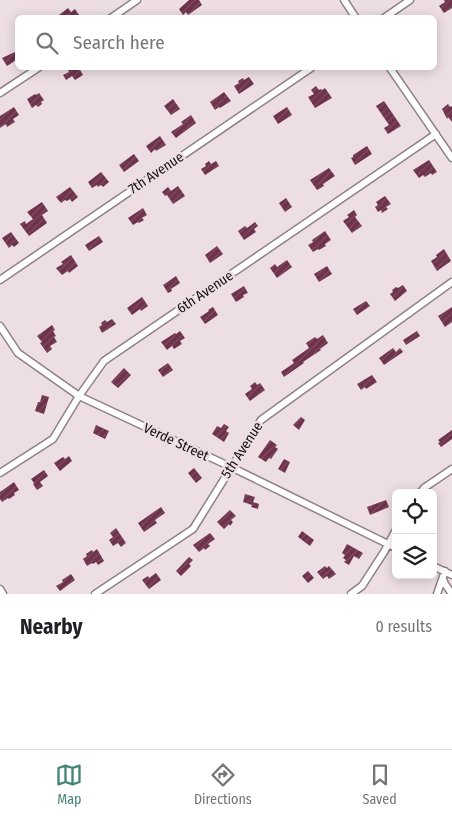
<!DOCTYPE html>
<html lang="en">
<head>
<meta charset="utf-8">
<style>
	:root { --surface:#fff; --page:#f2f2f2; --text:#202124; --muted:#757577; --line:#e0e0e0; --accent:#438474 }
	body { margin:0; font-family:"Fira Sans Condensed",sans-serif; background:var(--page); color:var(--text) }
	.controls { position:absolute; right:15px; bottom:15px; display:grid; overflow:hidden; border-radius:8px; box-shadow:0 2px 12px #0003 }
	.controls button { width:45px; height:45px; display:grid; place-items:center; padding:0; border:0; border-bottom:1px solid var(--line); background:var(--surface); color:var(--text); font:25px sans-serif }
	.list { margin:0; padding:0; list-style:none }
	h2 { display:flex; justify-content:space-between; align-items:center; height:65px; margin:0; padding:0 20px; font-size:21px }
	h2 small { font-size:16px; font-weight:400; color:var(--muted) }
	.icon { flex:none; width:28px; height:28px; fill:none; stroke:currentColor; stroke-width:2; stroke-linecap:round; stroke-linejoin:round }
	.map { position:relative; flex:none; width:452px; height:594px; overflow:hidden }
	.search { position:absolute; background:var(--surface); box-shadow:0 2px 12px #0003; left:15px; right:15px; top:15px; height:55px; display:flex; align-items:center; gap:12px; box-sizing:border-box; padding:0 18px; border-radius:8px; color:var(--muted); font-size:19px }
	.sheet { height:155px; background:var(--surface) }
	nav { display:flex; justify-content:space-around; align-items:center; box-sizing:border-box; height:70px; border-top:1px solid var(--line); background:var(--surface); font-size:14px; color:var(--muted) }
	nav a { display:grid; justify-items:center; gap:2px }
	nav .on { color:var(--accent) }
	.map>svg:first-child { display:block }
	.building { fill:url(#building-hatch) }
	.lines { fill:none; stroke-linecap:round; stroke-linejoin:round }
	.minor-casing { stroke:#8e8186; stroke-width:9 }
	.minor { stroke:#fff; stroke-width:6 }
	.labels { text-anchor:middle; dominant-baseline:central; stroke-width:5; stroke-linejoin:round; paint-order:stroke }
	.street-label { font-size:14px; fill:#120e0f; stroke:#eddee3 }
</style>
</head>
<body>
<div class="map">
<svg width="452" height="594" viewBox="0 0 452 594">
	<defs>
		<pattern id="building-hatch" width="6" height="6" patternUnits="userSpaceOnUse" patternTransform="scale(1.25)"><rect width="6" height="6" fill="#6e324c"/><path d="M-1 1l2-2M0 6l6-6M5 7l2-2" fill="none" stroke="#7d4d61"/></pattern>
	</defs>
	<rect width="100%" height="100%" fill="#eddee3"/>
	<!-- building -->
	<path class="building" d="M189 0H199L202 5 188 15 186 12 183 15 179 9Z
		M444 0H452V8L444 13 439 6 445 2Z
		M68 8 71 12 75 9 79 15 76 18H55Z
		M15 52 18 55V59L7 66 2 58Z
		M72 68H79L83 75 75 80 72 76 66 80 63 75 69 72 68 70Z
		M249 77 254 84 239 94 234 86 239 83 238 81 243 78 244 80Z
		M316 86 319 90 321 89 322 90 325 88 332 98 315 108 308 97 314 94 311 90Z
		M224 92 231 101 220 108 219 107 215 110 210 102Z
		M39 93 44 100 41 102 42 104 38 107 36 105 32 108 27 99 35 94 36 95Z
		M173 99 180 109 171 115 164 106Z
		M384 101 401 126 388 134 384 128 389 125 376 106Z
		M448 104 450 107 452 106V122L448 117 447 119 442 109Z
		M14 107 19 115 13 119 15 122 7 127 6 124 0 128V116Z
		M287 107 292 115 278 124 273 116Z
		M191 115 196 123 176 138 171 132 183 124 181 122Z
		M160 136 166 145 156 151 155 149 151 153 146 146Z
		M367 146 372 154 355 165 351 158 353 157V155Z
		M134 154 139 161 124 172 119 165Z
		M429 160 437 172 432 175 431 173 425 177 423 175 419 178 413 170Z
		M209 161 211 164 216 161 219 166 205 175 201 169 206 166 205 164Z
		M329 168 335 176 323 184 324 186 317 190 310 180Z
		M101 172 109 182 103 187 101 185 98 187 97 185 92 188 88 182Z
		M178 186 185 196 173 204 167 195 165 196 162 192 168 187 171 191Z
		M70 187 78 197 72 202 70 199 67 201 65 200 61 203 56 197Z
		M385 196 391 204 386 207 388 209 382 213 381 210 378 212 375 207 378 205 376 202Z
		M286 198 292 207 285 212 279 203Z
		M42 202 48 211 42 215 47 223 29 236 20 224 25 221 26 224 33 219 27 212Z
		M143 208 147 215 142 218 144 220 139 223 138 222 133 225 128 218Z
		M354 210 357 215 355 217 362 226 352 233 343 221 349 217 347 215Z
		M255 222 258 226 254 229 256 232 244 240 238 231 245 226 247 228Z
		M325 231 331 240 325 244 326 246 319 250 318 249 313 252 308 245 313 242 312 240Z
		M11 232 19 243 14 247 12 245 9 248 2 238Z
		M99 236 103 242 89 251 85 245Z
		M217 246 223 254 210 263 205 255Z
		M444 249 451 261 437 271 431 261 437 257 436 255Z
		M71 255 78 266 69 273 68 271 62 275 56 268 63 264 61 262Z
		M287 260 292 267 277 278 270 268 275 264 277 267Z
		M327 266 332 274 319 282 314 274Z
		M176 276 180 283 171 289 172 291 168 293 163 285Z
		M403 285 407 291 395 301 390 294 393 292 392 290 396 287 398 288Z
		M244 286 248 293 243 295 244 297 236 302 231 294Z
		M142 297 148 306 141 311 140 309 132 315 127 308Z
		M366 301 370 306 357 315 353 309Z
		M213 307 218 315 205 324 200 317 209 311 208 310Z
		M452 307V322L445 327 438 316Z
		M112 319 116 324 102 333 99 327 102 325 101 323 105 320 107 322Z
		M52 325 55 330 53 331 56 336 54 337 57 342 50 346 52 349 47 353 40 343 42 342 37 336Z
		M180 331 185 338 180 341 182 344 174 349 172 346 167 350 161 342 175 333 176 334Z
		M417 331 420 336 406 345 403 340Z
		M323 335 328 343 320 349 321 350 303 362 304 363 284 377 281 372 294 363 292 360 309 348 306 343 315 337 317 339Z
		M393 348 396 352 400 348 403 352 384 365 379 358Z
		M168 363 173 370 163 377 158 370Z
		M124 368 131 375 118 388 111 382Z
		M372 375 377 382 366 389 365 387 361 390 357 384Z
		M255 382 257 385 260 383 265 390 250 401 245 394 252 389 250 386Z
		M42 395 49 397 44 414 35 411 38 402H40Z
		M301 417 305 420 299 430 293 425Z
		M224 424 229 427 226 431 229 433 224 442 212 434 217 426 221 428Z
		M96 425 109 431 105 439 93 433Z
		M452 430V439L441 447 438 443 440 442 438 440Z
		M270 440 277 445 275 447 278 449 271 459 269 458 266 462 258 457Z
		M69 456 72 461 60 471 54 463 63 457 65 459Z
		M284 459 290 462 285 473 278 469Z
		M194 468 202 478 196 483 188 473Z
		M44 470 48 476 40 482 43 486 37 490 33 484 34 483 31 479Z
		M14 482 19 490 14 493 15 495 9 499 8 498 2 502 0 499V492Z
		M245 494 255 497 253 502 259 504 258 509 251 507 252 505 243 502Z
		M386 500 389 507 370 515 367 507Z
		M161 507 165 513 155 520 157 523 144 532 138 523Z
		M230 510 236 516 231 520 233 522 230 526 229 524 224 529 217 522Z
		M116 528 126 543 121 547 118 543 113 546 109 540 113 537 110 533Z
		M302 531 314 540 310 546 298 537Z
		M210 533 215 539 208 544 210 546 205 550 204 548 199 552 193 545Z
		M347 544 363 553 359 559 354 556 349 565 344 562 346 560 343 558 345 555 342 553Z
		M97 549 104 561 98 565 96 562 93 564 92 563 87 566 83 559 87 556 86 554 92 550 93 552Z
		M189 557 193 560 189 564 191 566 181 576 176 571Z
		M325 566 327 568 329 566 336 574 329 579 327 576 323 579 317 572Z
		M308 571 314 578 308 583 302 576Z
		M156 573 161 580 149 589 142 580 148 576 149 578Z
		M71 574 75 580 60 591 56 586 63 582 62 580Z"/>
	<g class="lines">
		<!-- minor casing -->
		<g class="minor-casing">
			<path id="minor" d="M344 0 356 18
				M111 18 137 0
				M384 18 410 0
				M390 68 452 158
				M0 93 38 68
				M0 280 311 68
				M0 326 18 353 79 396 231 467 396 548
				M0 473 53 439 79 396 104 361 436 134
				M420 493 424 488 452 469
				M433 566 452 575
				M443 579 445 584 452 594
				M0 589 3 594
				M95 594 193 529 261 420 452 282
				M351 594 362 586 384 552 396 530
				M437 594 445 571"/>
		</g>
		<!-- minor -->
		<use href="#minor" class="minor"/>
	</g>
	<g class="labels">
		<!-- street labels -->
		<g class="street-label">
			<text transform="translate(156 173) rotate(-34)">7th Avenue</text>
			<text transform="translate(205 292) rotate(-34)">6th Avenue</text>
			<text transform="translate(176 442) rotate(25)">Verde Street</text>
			<text transform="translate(242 450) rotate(-57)">5th Avenue</text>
		</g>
	</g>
</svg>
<div class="controls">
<button><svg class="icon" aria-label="locate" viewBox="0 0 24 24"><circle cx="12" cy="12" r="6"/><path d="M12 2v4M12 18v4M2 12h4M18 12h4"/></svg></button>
<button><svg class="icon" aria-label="layers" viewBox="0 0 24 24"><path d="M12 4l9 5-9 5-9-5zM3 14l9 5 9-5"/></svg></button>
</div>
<div class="search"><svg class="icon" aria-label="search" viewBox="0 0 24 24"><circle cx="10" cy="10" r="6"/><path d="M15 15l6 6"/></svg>Search here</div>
</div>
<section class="sheet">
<h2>Nearby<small>0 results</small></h2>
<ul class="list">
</ul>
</section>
<nav>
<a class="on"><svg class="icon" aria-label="map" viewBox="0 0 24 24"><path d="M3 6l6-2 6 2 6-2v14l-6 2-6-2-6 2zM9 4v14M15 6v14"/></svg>Map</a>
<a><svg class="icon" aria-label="directions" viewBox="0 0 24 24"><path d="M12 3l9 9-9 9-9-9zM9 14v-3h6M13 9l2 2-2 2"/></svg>Directions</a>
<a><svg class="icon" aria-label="saved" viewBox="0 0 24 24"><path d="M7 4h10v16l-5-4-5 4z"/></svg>Saved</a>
</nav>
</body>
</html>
